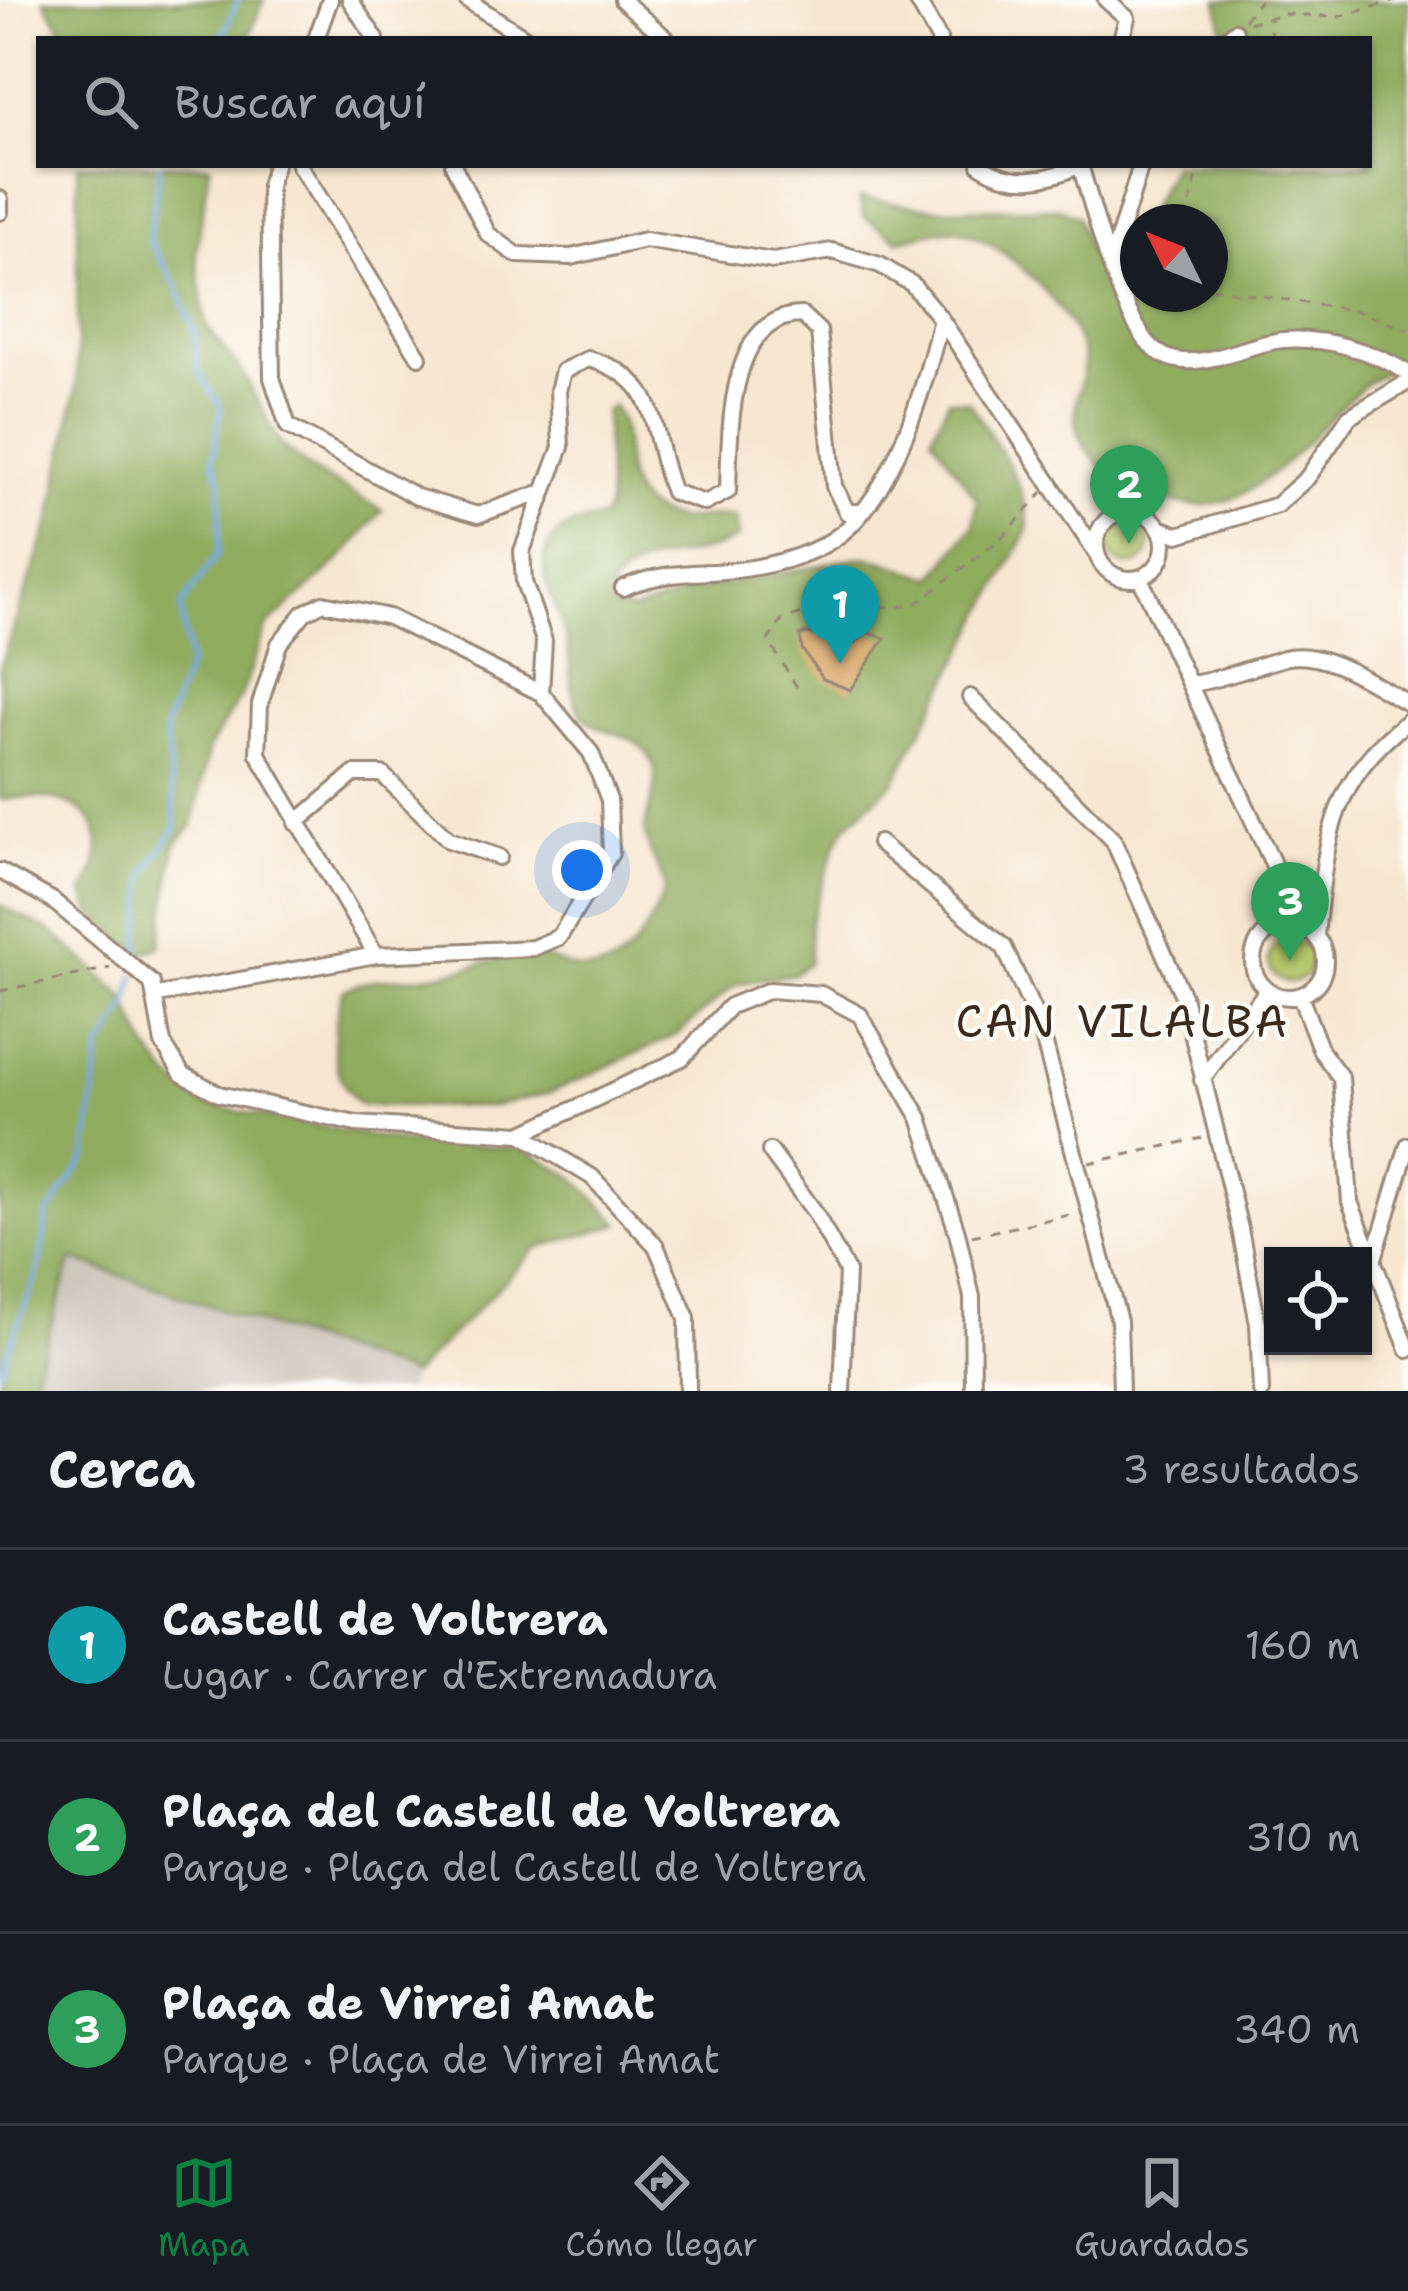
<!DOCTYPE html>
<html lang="es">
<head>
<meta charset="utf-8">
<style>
	:root { --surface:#171b24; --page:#242831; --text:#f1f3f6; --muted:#9ea1a6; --line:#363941; --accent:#0b8043 }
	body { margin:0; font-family:"Shantell Sans",sans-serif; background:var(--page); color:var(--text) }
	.controls { position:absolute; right:36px; bottom:36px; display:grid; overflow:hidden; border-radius:0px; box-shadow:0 3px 9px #0004 }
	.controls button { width:108px; height:108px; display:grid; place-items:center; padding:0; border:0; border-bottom:3px solid var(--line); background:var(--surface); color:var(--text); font:60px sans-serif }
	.compass { position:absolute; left:1120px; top:204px; width:108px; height:108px; border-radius:50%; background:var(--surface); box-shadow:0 3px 9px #0004; rotate:313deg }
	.you { position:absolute; left:582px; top:870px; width:42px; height:42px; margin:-30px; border:9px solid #fff; border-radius:50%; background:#1a73e8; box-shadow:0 0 0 18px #1a73e833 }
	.badge { display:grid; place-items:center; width:78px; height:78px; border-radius:50%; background:var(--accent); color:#fff; font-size:39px; font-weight:700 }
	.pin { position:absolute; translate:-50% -99px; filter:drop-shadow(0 3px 6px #0008) }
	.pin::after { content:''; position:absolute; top:63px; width:42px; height:36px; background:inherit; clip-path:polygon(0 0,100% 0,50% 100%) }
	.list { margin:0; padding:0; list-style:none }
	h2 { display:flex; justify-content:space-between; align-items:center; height:156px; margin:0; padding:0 48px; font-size:51px }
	h2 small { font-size:39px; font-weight:400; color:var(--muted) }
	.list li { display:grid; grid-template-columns:78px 1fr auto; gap:36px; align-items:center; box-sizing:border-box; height:192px; padding:0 48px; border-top:3px solid var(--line) }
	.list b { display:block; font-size:45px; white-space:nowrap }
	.list p { margin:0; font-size:39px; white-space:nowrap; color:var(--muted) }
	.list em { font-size:39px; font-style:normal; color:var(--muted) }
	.icon { flex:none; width:66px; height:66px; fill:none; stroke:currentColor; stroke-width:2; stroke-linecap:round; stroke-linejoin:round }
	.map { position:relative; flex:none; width:1408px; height:1391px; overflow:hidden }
	.search { position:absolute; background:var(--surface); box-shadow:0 3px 9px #0004; left:36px; right:36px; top:36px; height:132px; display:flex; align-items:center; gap:30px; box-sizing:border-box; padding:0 42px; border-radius:0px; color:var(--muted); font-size:45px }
	.sheet { height:732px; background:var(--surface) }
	nav { display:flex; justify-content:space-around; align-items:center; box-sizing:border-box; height:168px; border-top:3px solid var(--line); background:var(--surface); font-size:33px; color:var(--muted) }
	nav a { display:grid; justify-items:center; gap:6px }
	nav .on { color:var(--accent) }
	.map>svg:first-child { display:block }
	.industrial { fill:#c9c3b8 }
	.green { fill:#b6c76a; stroke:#787844; stroke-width:3 }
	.forest { fill:#90ac5e; stroke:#666b3e; stroke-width:3 }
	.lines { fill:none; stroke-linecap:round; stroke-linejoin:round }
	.stream { stroke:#76abe3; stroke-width:4.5 }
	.building { fill:#d9a564 }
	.street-casing { stroke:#987; stroke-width:20 }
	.path { stroke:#987; stroke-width:3; stroke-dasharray:9 9; stroke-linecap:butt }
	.street { stroke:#fff; stroke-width:14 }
	.labels { text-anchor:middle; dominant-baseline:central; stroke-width:9; stroke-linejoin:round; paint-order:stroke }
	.neighbourhood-label { font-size:45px; letter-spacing:3px; fill:#3b2a1e; stroke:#fdfcf7 }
</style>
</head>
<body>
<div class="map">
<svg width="1408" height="1391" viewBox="0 0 1408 1391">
	<rect width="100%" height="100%" fill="#fdfcf7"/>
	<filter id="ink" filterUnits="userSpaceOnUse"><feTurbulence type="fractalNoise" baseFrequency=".00833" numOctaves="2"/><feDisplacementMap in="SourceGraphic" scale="24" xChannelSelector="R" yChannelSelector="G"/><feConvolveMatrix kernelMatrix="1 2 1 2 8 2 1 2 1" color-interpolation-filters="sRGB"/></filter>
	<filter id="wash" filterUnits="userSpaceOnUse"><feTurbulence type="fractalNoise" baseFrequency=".004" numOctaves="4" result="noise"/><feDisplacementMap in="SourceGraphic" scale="48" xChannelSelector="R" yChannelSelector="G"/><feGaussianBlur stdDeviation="2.7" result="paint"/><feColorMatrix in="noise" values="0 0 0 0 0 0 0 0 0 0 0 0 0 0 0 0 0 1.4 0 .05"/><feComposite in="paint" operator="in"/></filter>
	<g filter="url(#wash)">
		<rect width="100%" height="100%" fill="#f7e6d0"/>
		<!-- industrial -->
		<path class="industrial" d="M72 1258 412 1375 406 1391H30Z"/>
		<!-- green -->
		<path class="green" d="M1108 544a21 21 0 1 1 42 0a21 21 0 1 1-42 0Z
			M1269 961a21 21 0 1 1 42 0a21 21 0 1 1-42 0Z"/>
		<!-- forest -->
		<path class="forest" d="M44 0H264L248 39H68Z
			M1218 0H1408V365C1394 370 1378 374 1366 384 1311 428 1254 525 1172 502 1128 490 1071 460 1076 406 1077 386 1088 372 1082 352 1068 305 1008 245 961 231 940 226 918 238 898 240L864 217 859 198 939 209 1060 208 1078 217 1090 255 1124 256 1138 232V294H1210V222H1143L1172 165H1369V39H1224Z
			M78 165H210L196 254 206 326 243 373 281 445 313 471 382 510 343 557 266 627 242 694 209 747 193 825 175 845 160 947 139 955 91 912 84 893C126 816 71 788 0 800V666L51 520 77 384Z
			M949 399 969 402C993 440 1028 485 1028 530L894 782 846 826 836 844 810 920 809 962 794 974 736 984 676 1035 549 1093 490 1107 360 1105C327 1072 331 1034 343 991 373 974 400 981 433 975 466 970 498 956 533 956 549 956 562 966 577 969 627 978 648 929 665 890 662 871 650 856 646 838 641 811 666 787 650 758 635 729 599 737 582 714 566 693 573 659 565 634 556 600 520 553 568 527 579 522 592 522 603 517L608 506 605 411 613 405C638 442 606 500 669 517 692 524 712 512 735 517L738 538C697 562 644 547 611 587L613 608 634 611 693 591 856 558C887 555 905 575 935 576L974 525 977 499 932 436Z
			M0 905 52 932 123 995 147 1047 171 1079 204 1105 405 1142 524 1149 574 1177 620 1224 537 1248 412 1375 72 1259 30 1391H0Z"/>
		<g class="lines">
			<!-- stream -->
			<path class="stream" d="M221 39 238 0
				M138 964 146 873 176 827 165 729 189 663 181 607 219 552 221 481 213 460 221 407 199 373 194 331 177 286 149 240 160 165
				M0 1371 38 1272 48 1214 86 1158 100 1051 127 1007 135 975"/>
		</g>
		<g id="blocks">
			<!-- building -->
			<path class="building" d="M808 633 855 643 868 633 885 638 850 690 823 679 802 649 800 635Z"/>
		</g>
	</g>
	<g filter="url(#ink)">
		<use href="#blocks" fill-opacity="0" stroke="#987" stroke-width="3"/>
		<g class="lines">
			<!-- street casing -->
			<g class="street-casing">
				<path id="street" d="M350 0 376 39
					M467 0 527 39
					M622 0 667 39
					M917 0 939 39
					M1106 0 1127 18 1121 39
					M316 39 330 0
					M1226 39 1235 31
					M275 165 269 186 272 378 288 426 417 497 478 515 543 492
					M299 165 419 357
					M453 165 488 234 517 255 571 257 645 240 773 261 832 251 880 265 912 284 941 319 1098 556
					M980 165C1012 186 1045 182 1080 165 1096 216 1114 296 1145 339 1180 387 1240 343 1284 340 1326 337 1373 351 1408 373
					M0 199V212
					M1111 262 1141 165
					M1096 545a34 34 0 1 1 68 0a34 34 0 1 1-68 0Z
					M1159 528 1178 535 1277 505 1308 477 1349 417 1408 382
					M1140 578 1288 896 1290 924
					M623 588C666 568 711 576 757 567 789 561 825 550 849 527 897 481 926 382 941 319
					M1193 684C1225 678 1253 667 1284 658 1325 648 1374 685 1408 703
					M541 693 544 641 524 582 522 551 561 447 558 391 563 371 588 359C664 378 649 433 673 492L705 503 728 491C730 437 726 315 802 315L819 331 834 486 847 512H862
					M970 697 1113 840 1183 996 1240 1229 1258 1324 1261 1391
					M296 823 354 774H382L449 840 499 857
					M879 843 1004 947 1040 1026 1119 1321 1121 1391
					M0 871 52 900 152 983 163 1043 182 1074 219 1094 356 1124 521 1134 592 1177 656 1246 687 1318 688 1391
					M1253 961a36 36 0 1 1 72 0a36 36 0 1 1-72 0Z
					M1316 935C1327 840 1327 784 1408 721
					M158 995 376 955 533 948 559 937 611 853 609 800 591 753 541 693 389 617 323 603 304 613 279 644 260 704 258 754 376 955
					M1300 996 1321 1051 1341 1078 1350 1202 1408 1349
					M1202 1080 1267 990
					M521 1134 682 1058 730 1006 770 990 821 994 860 1015 920 1118 957 1232 972 1297 973 1391
					M770 1151 814 1211 847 1271 842 1391
					M1372 1265 1408 1145"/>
			</g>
			<!-- path -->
			<path class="path" d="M1244 20 1260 0
				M1249 23 1283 14 1338 17 1399 0
				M1270 39 1271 19
				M1186 222 1199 165
				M1210 288 1357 311 1408 330
				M797 687 768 640 783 619 822 607 913 606 1004 536 1043 492
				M0 991 110 968
				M1089 1163 1202 1138
				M972 1236 1074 1214"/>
			<!-- street -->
			<use href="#street" class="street"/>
		</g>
	</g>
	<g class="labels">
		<!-- neighbourhood labels -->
		<g class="neighbourhood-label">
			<text x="1123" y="1021">CAN VILALBA</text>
		</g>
	</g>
</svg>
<div class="controls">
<button><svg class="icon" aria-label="locate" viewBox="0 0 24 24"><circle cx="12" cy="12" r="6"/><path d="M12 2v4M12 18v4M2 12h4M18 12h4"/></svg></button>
</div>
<svg class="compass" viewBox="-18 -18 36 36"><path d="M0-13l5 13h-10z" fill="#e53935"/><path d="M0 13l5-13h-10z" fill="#9ea1a6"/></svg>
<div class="you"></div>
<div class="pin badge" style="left:840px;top:664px;background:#0f9aa8">1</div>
<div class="pin badge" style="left:1129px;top:544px;background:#2e9e5b">2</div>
<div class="pin badge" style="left:1290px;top:961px;background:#2e9e5b">3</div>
<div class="search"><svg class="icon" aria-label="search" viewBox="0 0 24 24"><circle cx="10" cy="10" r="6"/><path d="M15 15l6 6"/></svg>Buscar aquí</div>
</div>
<section class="sheet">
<h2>Cerca<small>3 resultados</small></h2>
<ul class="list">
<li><span class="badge" style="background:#0f9aa8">1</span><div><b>Castell de Voltrera</b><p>Lugar · Carrer d'Extremadura</p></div><em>160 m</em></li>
<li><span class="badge" style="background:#2e9e5b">2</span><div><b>Plaça del Castell de Voltrera</b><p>Parque · Plaça del Castell de Voltrera</p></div><em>310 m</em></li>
<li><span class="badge" style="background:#2e9e5b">3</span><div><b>Plaça de Virrei Amat</b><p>Parque · Plaça de Virrei Amat</p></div><em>340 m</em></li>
</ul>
</section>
<nav>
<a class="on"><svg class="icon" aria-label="map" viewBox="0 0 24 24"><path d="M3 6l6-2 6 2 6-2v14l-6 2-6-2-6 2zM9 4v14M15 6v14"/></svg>Mapa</a>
<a><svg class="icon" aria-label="directions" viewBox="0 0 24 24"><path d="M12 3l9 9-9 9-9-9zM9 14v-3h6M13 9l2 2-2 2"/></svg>Cómo llegar</a>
<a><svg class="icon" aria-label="saved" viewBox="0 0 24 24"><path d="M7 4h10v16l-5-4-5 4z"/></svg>Guardados</a>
</nav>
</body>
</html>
